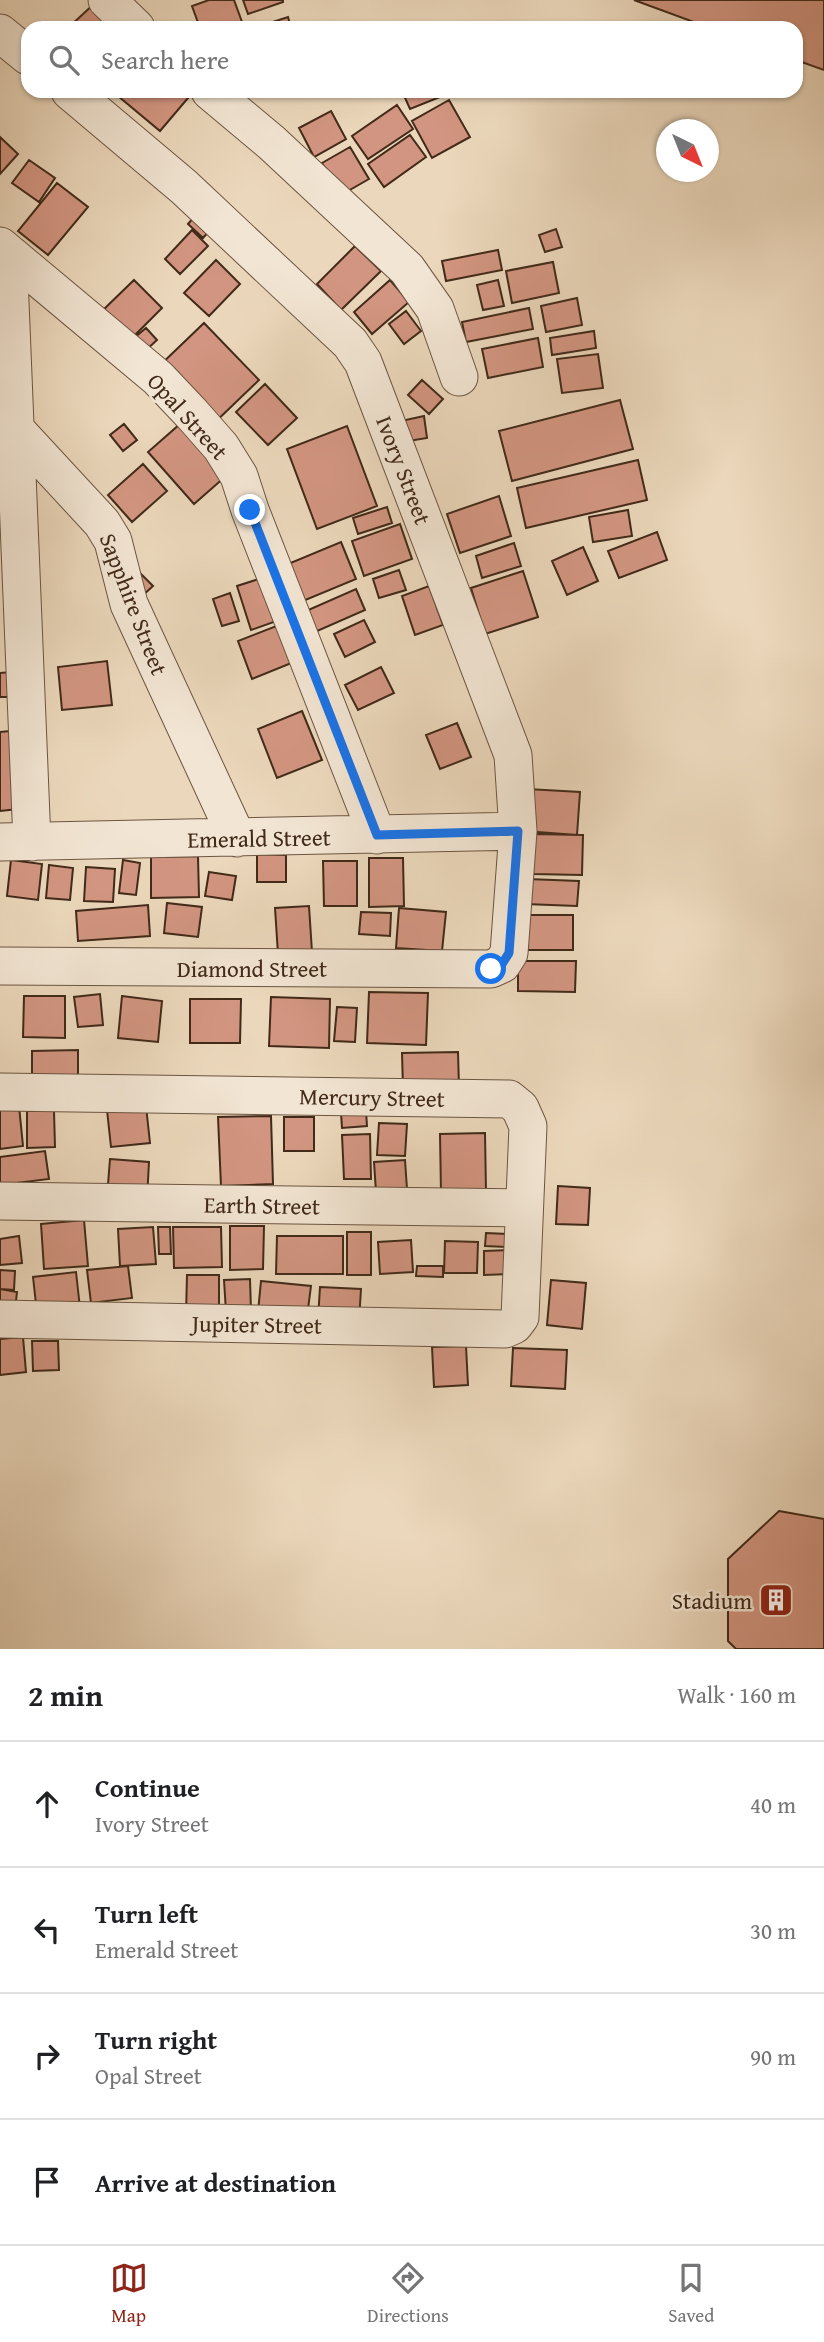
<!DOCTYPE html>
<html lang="en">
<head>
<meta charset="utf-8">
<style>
	:root { --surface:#fff; --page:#f6f6f6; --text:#202124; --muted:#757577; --line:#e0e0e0; --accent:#8f2418 }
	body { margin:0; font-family:"Gentium Book Plus",serif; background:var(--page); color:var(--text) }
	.compass { position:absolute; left:656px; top:119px; width:63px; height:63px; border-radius:50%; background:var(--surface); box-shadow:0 2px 5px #0004; rotate:137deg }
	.stop { position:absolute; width:21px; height:21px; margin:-16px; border:5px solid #1a73e8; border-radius:50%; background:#fff }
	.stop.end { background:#1a73e8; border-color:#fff; box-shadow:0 2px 7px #0008 }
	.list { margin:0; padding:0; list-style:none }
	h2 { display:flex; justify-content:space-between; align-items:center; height:91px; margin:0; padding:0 28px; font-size:30px }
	h2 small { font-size:23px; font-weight:400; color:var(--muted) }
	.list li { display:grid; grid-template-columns:46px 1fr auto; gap:21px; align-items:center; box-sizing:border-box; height:126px; padding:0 28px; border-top:2px solid var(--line) }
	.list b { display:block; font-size:26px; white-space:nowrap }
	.list p { margin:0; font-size:23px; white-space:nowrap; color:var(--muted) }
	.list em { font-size:23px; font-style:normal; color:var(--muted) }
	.icon { flex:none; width:38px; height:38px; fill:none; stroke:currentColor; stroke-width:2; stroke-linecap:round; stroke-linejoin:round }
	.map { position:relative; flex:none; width:824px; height:1649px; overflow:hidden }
	.search { position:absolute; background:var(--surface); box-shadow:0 2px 5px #0004; left:21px; right:21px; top:21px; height:77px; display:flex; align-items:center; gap:18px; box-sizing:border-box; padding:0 24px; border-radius:21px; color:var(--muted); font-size:26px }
	.sheet { height:595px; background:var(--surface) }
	nav { display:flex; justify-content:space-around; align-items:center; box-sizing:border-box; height:98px; border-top:2px solid var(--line); background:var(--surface); font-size:19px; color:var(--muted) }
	nav a { display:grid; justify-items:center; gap:4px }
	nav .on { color:var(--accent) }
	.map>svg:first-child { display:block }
	.building { fill:#d29581; stroke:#412a18; stroke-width:2 }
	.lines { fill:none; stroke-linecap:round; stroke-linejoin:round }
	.minor-casing { stroke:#6c5541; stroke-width:39 }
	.minor { stroke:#f2e5d3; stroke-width:37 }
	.route { stroke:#1a73e8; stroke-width:9 }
	.labels { text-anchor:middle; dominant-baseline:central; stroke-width:5; stroke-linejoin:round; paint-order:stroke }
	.street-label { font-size:23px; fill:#412a18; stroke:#f2e5d3 }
	.poi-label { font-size:23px; fill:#412a18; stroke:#f2e5d3; text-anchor:end }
</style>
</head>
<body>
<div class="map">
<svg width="824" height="1649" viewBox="0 0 824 1649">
	<rect width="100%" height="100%" fill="#ebd7bb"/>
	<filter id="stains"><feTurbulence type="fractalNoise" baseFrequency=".00286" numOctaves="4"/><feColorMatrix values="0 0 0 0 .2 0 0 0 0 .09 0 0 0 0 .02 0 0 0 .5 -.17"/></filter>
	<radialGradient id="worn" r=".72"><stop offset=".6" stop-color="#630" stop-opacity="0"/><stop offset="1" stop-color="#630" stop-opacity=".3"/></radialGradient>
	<!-- building -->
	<path class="building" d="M209 0H234L242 22 227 28H200L192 6Z
		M243 0H283V2L248 14Z
		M634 0H824V70L796 60V28H710Z
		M95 3 119 28H70L69 27Z
		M288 17 291 28H254Z
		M112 91H194L160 131Z
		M402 91H443L445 95 410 109Z
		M449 100 470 137 432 158 412 121Z
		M397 105 413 129 368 159 352 136Z
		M331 111 346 139 314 157 299 128Z
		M410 135 426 157 384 187 368 164Z
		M0 137 18 154 0 174Z
		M350 147 369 179 341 195 322 163Z
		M29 160 55 178 39 202 12 183Z
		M57 183 88 207 48 255 18 231Z
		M201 209 216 223 203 238 188 224Z
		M556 229 562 247 545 252 539 235Z
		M192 230 208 246 180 274 165 259Z
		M355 246 381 271 341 310 317 284Z
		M498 250 502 270 446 281 442 261Z
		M216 260 240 284 209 316 184 293Z
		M553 262 559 293 512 303 506 271Z
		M134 280 162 308 130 340 101 312Z
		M390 280 409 302 372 334 354 312Z
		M498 280 504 306 483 310 477 285Z
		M577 298 582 325 546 332 541 306Z
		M529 308 533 329 466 342 462 322Z
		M406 311 421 331 404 344 389 324Z
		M204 323 259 380 210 427 155 370Z
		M146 328 157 340 145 351 134 338Z
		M594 331 596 348 552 355 550 338Z
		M538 338 543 367 488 378 482 349Z
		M598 354 603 388 562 393 557 359Z
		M422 380 443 399 429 414 408 395Z
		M265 384 297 418 268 445 236 412Z
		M620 400 633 449 512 481 499 431Z
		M424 416 427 438 396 443 392 423Z
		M124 424 137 440 123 451 110 435Z
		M180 424 226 476 194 504 148 452Z
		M347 426 377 506 317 529 287 449Z
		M638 460 647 500 526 528 517 488Z
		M143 464 167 491 132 522 108 495Z
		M499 496 511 536 460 553 447 514Z
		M387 507 392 523 358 534 353 518Z
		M628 510 632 536 593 542 589 517Z
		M400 524 412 559 364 576 352 541Z
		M657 532 667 560 619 578 608 551Z
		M341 542 356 579 303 601 288 564Z
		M514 543 521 566 482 578 476 556Z
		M583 547 598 581 567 595 552 561Z
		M135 568 153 586 141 597Z
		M399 570 406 590 379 598 373 579Z
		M523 571 538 617 485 634 471 588Z
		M271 575 285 618 251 630 237 586Z
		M429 586 443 625 415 635 402 596Z
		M356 589 365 610 315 632 306 611Z
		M230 593 239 621 222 626 213 599Z
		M364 620 375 642 345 657 334 634Z
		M279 625 294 662 252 679 238 641Z
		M107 661 112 705 62 710 58 667Z
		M381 667 394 693 358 710 345 685Z
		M11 672 13 697H0V673Z
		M302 711 322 760 277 778 258 729Z
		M457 723 471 757 440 769 426 735Z
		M20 730 27 808 0 811V732Z
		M527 789 580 792 577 835 524 831Z
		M533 834 583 835 582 875 533 874Z
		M257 854 286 855V882H257Z
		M198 856 199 897 151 898V857Z
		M369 858H403L404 906 369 907Z
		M11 860 42 864 38 900 7 896Z
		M123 860 140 863 136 895 119 893Z
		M323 861H357V906H324Z
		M49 865 73 868 70 900 46 898Z
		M86 867 115 869 113 902 84 901Z
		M209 872 236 876 232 900 205 896Z
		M527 879 579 881 577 906 525 904Z
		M167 903 202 907 198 937 164 933Z
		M148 905 150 936 78 941 76 911Z
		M309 906 312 952 278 954 275 908Z
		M399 908 446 912 442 951 396 948Z
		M361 912 391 913 390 936 359 934Z
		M520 915H573V950H520Z
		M518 961H576L575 992 518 991Z
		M369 992 428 993 426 1045 367 1043Z
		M100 994 103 1025 78 1027 74 997Z
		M24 996H65V1038L23 1037Z
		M122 996 162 1001 158 1042 118 1038Z
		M271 997 330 999 329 1048 269 1046Z
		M190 999H241L240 1043H190Z
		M337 1007 357 1008 355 1042 334 1041Z
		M78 1050V1076H32V1051Z
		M458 1052 459 1087 403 1088 402 1053Z
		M19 1106 23 1146 0 1149V1108Z
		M146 1106 150 1143 111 1147 107 1110Z
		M27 1111H54L55 1147 27 1148Z
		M366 1111 367 1126 342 1128 341 1113Z
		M271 1116 273 1184 221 1186 218 1117Z
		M284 1117H314V1151H284Z
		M379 1123 407 1124 405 1156 377 1155Z
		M485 1133 486 1192 441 1193 440 1134Z
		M370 1134 371 1179H344L342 1135Z
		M45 1151 49 1179 0 1185V1157Z
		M110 1159 149 1162 147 1199 107 1197Z
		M405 1160 407 1189 376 1192 374 1162Z
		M558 1186 590 1188 588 1225 556 1224Z
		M84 1220 88 1266 44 1269 41 1224Z
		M230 1226H264L263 1269 230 1270Z
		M153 1227 156 1264 120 1266 118 1229Z
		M158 1227H170L171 1254H159Z
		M173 1227H221L222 1267 174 1268Z
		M347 1232H371V1275H347Z
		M486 1233 507 1234V1247L485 1246Z
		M19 1236 22 1263 0 1265V1239Z
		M277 1236H343V1274H276Z
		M411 1240 413 1272 380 1274 378 1242Z
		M445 1241 478 1242 477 1273H444Z
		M512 1250V1274L484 1275V1251Z
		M128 1266 132 1298 91 1303 87 1270Z
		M417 1266H443V1277L416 1276Z
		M0 1270 15 1271 14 1290 0 1289Z
		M76 1272 80 1308 37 1313 33 1277Z
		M187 1275H219V1314H186Z
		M250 1279 251 1311 226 1312 224 1280Z
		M551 1280 586 1283 582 1329 547 1325Z
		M261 1281 311 1286 307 1317 258 1312Z
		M320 1287 361 1289 359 1321 318 1319Z
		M0 1289 17 1292 15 1310 0 1308Z
		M23 1337 26 1372 0 1375V1339Z
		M32 1341H58L59 1370 33 1371Z
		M466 1346 468 1385 434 1387 432 1347Z
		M513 1348 567 1350 565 1389 511 1386Z
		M779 1511 824 1519V1649H736L728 1641V1559Z"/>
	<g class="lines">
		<!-- minor casing -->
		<g class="minor-casing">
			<path id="minor" d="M107 0 136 28
				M0 33 28 56
				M210 91 272 143 407 269 435 309 459 377
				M0 246 158 378 192 414 221 447 239 476 250 510 377 835
				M8 253 32 842
				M16 430 102 523 113 541 129 604 237 838
				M0 842 518 831
				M0 966 491 969 502 964 509 953 518 831 513 755 363 362 350 343 184 187 70 91
				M0 1092 509 1099 520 1108 528 1126 520 1317 514 1325 505 1329 0 1319
				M0 1201 523 1208"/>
		</g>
		<!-- minor -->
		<use href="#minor" class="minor"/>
	</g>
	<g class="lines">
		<!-- route -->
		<path class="route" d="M250 510 377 835 518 831 509 953 502 964 491 969"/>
	</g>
	<!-- icons -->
	<defs>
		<g id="building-square" transform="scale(1.75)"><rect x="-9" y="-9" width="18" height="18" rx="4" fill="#8f2418" stroke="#f2e5d3"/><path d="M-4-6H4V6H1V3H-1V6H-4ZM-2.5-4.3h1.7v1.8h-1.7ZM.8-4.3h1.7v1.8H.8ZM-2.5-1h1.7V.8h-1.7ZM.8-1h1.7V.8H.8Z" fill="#fff"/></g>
	</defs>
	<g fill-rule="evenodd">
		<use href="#building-square" x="776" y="1600"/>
	</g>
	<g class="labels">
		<!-- street labels -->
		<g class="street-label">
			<text transform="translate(188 416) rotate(48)">Opal Street</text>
			<text transform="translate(404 470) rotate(69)">Ivory Street</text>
			<text transform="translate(134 604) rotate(69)">Sapphire Street</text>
			<text transform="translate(259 838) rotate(-1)">Emerald Street</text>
			<text x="252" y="968">Diamond Street</text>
			<text transform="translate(372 1097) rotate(1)">Mercury Street</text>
			<text transform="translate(262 1205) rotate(1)">Earth Street</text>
			<text transform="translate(257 1324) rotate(1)">Jupiter Street</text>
		</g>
		<!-- poi labels -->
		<g class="poi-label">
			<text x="752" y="1600">Stadium</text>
		</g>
	</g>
	<rect width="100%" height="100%" filter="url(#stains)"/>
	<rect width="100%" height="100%" fill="url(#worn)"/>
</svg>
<svg class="compass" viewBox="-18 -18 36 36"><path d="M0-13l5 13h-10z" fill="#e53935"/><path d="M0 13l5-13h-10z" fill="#757577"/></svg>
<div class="stop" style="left:491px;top:969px"></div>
<div class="stop end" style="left:250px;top:510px"></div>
<div class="search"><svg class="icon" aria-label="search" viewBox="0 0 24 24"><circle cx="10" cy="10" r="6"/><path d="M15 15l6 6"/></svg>Search here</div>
</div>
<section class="sheet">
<h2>2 min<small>Walk · 160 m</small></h2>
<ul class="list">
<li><svg class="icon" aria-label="ahead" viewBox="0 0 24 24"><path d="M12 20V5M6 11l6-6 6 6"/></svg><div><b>Continue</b><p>Ivory Street</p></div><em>40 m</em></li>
<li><svg class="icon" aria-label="left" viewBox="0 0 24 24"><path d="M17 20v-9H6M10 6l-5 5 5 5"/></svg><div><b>Turn left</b><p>Emerald Street</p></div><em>30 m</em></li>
<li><svg class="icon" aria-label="right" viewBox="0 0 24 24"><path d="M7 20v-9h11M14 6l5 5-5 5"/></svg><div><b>Turn right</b><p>Opal Street</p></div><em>90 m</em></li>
<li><svg class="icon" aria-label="arrive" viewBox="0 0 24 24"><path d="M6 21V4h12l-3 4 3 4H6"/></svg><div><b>Arrive at destination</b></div></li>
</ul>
</section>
<nav>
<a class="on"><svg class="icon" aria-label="map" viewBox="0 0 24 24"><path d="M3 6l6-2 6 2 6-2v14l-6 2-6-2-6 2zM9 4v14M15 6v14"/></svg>Map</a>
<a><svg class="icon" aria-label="directions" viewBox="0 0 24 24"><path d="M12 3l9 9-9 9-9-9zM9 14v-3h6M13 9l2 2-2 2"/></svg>Directions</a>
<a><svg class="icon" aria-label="saved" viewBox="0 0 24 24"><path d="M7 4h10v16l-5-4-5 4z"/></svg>Saved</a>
</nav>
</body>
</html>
